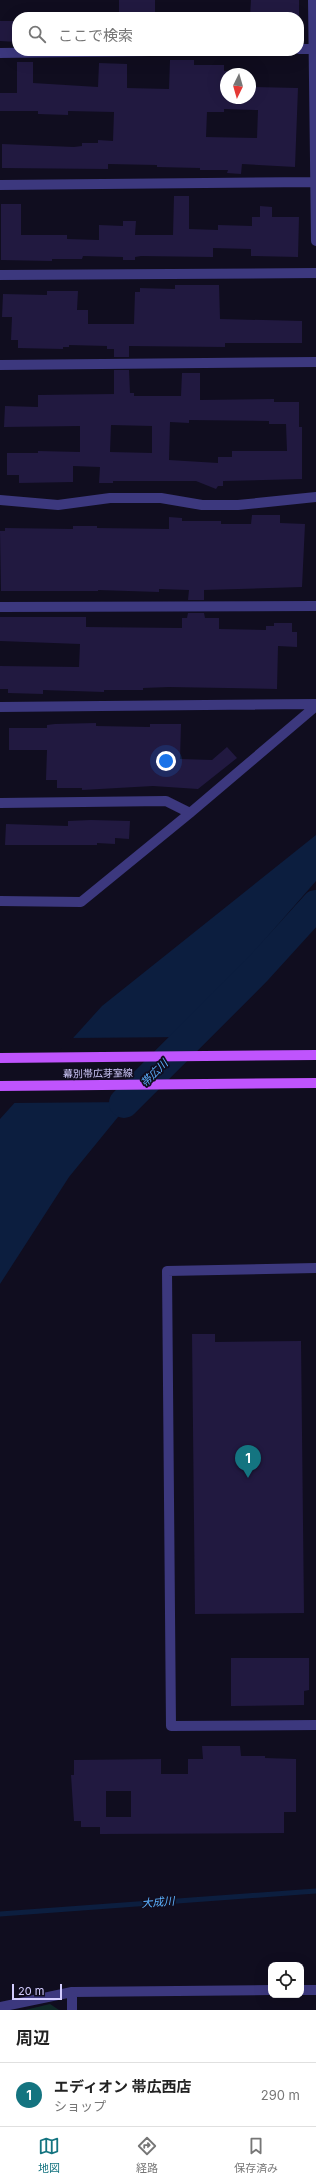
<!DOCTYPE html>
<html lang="ja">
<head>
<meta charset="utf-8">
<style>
	:root { --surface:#fff; --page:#f6f6f6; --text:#222; --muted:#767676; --line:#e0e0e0; --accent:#147480 }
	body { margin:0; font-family:Inter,"Noto Sans JP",sans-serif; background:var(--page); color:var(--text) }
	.controls { position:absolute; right:12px; bottom:12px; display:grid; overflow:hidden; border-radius:8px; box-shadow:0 4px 16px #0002 }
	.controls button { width:36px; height:36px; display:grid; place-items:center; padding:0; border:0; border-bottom:1px solid var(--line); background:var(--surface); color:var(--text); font:20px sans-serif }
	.compass { position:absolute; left:220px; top:68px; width:36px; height:36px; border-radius:50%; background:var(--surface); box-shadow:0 4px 16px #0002; rotate:185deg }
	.scale { position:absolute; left:12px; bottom:10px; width:50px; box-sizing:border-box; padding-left:4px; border:2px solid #d2ccfe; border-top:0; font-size:11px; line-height:14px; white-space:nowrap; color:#d2ccfe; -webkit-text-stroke:3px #100d1f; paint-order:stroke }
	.you { position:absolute; left:166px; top:761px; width:14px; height:14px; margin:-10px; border:3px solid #fff; border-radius:50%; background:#1a73e8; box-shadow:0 0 0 6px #1a73e833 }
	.badge { display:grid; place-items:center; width:26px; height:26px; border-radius:50%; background:var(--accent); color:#fff; font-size:13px; font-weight:700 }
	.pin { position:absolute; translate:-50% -33px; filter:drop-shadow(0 1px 2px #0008) }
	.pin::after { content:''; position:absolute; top:21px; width:14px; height:12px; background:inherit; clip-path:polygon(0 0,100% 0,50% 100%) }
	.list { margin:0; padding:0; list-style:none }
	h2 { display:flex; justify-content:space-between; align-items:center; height:52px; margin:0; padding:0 16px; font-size:17px }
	h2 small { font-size:13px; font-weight:400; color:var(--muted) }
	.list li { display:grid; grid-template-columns:26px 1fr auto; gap:12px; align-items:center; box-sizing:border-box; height:64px; padding:0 16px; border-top:1px solid var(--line) }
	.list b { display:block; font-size:15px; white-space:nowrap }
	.list p { margin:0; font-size:13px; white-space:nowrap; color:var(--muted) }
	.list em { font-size:13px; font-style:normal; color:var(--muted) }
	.icon { flex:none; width:22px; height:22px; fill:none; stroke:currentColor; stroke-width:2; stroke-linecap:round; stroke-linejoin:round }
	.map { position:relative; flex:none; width:316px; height:2010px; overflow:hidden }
	.search { position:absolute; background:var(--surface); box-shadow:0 4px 16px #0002; left:12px; right:12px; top:12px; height:44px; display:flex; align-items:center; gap:10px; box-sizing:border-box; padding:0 14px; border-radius:16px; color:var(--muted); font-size:15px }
	.sheet { height:116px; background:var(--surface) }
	nav { display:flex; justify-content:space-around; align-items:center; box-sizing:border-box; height:56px; border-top:1px solid var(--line); background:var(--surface); font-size:11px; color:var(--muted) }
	nav a { display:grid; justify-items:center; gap:2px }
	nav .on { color:var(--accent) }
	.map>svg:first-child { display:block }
	.green { fill:#102928 }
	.water { fill:#0c1e3f }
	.pier { fill:#100d1f }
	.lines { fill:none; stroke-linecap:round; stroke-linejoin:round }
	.stream { stroke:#0c1e3f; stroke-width:5 }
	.river { stroke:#0c1e3f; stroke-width:30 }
	.building { fill:#211940; fill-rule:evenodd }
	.street { stroke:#3c387e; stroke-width:10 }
	.primary { stroke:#bf54fd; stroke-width:10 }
	.labels { text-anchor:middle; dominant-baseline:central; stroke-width:3.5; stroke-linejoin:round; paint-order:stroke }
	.street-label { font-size:10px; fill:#d2ccfe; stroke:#100d1f }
	.water-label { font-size:11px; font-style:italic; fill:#5bb0fd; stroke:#100d1f }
</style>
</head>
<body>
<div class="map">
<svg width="316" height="2010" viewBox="0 0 316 2010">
	<rect width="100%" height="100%" fill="#100d1f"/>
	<!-- green -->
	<path class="green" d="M50 2004 59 2010H25Z"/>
	<!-- water -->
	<path class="water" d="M316 835V881L234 975 69 1177 0 1284V1119L102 1006Z"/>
	<!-- pier -->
	<path class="pier" d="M186 1037 133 1102 12 1103 71 1038Z"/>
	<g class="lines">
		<!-- stream -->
		<path class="stream" d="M0 1914 316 1891"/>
		<!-- river -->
		<path class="river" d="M124 1103 256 971 316 905"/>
	</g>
	<!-- building -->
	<path class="building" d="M119 0H155V17H119Z
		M251 0H299V17H250Z
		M0 21H17V42L0 41Z
		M170 60H194V65H224V71L240 72V74H226V98H250V87L298 88 295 167 242 164 241 174 227 173 228 170H200V168L157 167V165L108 164V169L2 168V144L74 147 82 146V143H98V140L113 141 114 112 68 111V115L38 114V111H0V93H17V62H33V83L98 87 99 63 127 64V88L169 89ZM224 109 258 110 257 138 206 137 207 112H224Z
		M174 196H189V229L218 230V225L252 226V217H260V206L272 207V217H299L298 257 251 256V249L213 248V257L141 256 135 257V260H123V257L83 256 82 259H52V261L1 260V204H21V235H67V239L99 240V225L123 226V221H136L135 235H173Z
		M175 285H219L220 319 302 321V343H225V347L129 346V357H114V349H107V346L69 345V347H63V349L18 348V340H11L12 317H2L3 294 47 295V291H78L77 310H88V324H134L135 292H140V288L175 289Z
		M114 370H129L130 393H134V396H181L182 373H200V400L274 399V402H299V427H302V479L223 481V486H218L216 489 196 481H113V483H99L100 467 73 466V482L19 483V475H7V453H38V451L80 452V426L4 427 5 406 38 407V395L114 394ZM189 420 269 421V424H286L287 451H232V457H218V463L169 460 170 422 189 423ZM111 425 152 426V453L110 452Z
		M252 515H280V523L305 524 302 587 204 590V600H188L189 590 159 589V592L98 590V591H1L0 531H5V528L73 529V526H97V528L169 529V517L182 518V521H221V524H251Z
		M188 613H204L205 618H219V629L266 630V626H274V623H292V632H297V647L278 646 277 689 169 687 143 688V690H104V692L43 690V694L8 693V689H0V666L79 667 80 644 0 641V617H86V627L182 628V618H187Z
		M96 723V726L150 727V724H181L180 759 212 760 227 747 237 758 198 789 153 786 82 790V788H57V780H46L47 750H9V728H47V725L55 724Z
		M91 820 130 821 129 839 115 838V844L97 843V845H5L6 824 68 826V821Z
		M192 1334H215V1342L301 1341 304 1613 195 1614Z
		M231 1658H309V1690L304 1691V1705L231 1706Z
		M202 1746H240L241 1756H265V1758L296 1759V1812H284V1833L100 1834V1827H81V1821H74L71 1775H74V1760L161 1759V1774H188V1759H203ZM106 1791H131V1817H106Z"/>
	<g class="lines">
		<!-- street -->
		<path class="street" d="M313 0 316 241
			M299 49H313
			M0 53 151 51
			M0 185 315 182
			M0 275 316 273
			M0 365 316 362
			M0 500 58 505 110 498H161L202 505H238L316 497
			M0 607 316 606
			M0 707 316 704
			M0 803 166 801 190 813
			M0 901 81 902 190 813 316 706
			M316 1268 167 1271 171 1726 316 1725
			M301 1990H316
			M72 1992V2010
			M0 2007 72 1992 271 1990"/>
		<!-- primary -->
		<path class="primary" d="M0 1058 316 1055
			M0 1086 316 1083"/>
	</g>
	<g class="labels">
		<!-- street labels -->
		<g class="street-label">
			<text transform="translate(98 1073) rotate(-1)">幕別帯広芽室線</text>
		</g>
		<!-- water labels -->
		<g class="water-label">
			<text transform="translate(154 1073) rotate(-45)">帯広川</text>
			<text transform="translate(158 1902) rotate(-4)">大成川</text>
		</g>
	</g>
</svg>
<div class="controls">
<button><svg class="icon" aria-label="locate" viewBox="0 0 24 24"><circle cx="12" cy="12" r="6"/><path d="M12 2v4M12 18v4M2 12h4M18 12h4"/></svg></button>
</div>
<svg class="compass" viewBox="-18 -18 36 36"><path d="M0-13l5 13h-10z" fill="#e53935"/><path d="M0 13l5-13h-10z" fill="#767676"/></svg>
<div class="scale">20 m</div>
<div class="you"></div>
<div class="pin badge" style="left:248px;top:1478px">1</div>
<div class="search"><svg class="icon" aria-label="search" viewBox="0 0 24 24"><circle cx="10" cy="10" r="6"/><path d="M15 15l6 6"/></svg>ここで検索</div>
</div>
<section class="sheet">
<h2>周辺<small></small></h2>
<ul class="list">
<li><span class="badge">1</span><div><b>エディオン 帯広西店</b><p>ショップ</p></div><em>290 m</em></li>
</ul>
</section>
<nav>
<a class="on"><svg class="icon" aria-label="map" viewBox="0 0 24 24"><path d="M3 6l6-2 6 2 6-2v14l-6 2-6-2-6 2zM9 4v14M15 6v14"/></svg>地図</a>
<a><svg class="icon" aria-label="directions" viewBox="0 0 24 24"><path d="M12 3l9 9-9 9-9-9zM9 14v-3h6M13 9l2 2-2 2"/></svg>経路</a>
<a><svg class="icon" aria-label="saved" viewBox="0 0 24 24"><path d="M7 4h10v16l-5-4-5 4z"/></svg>保存済み</a>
</nav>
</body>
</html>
